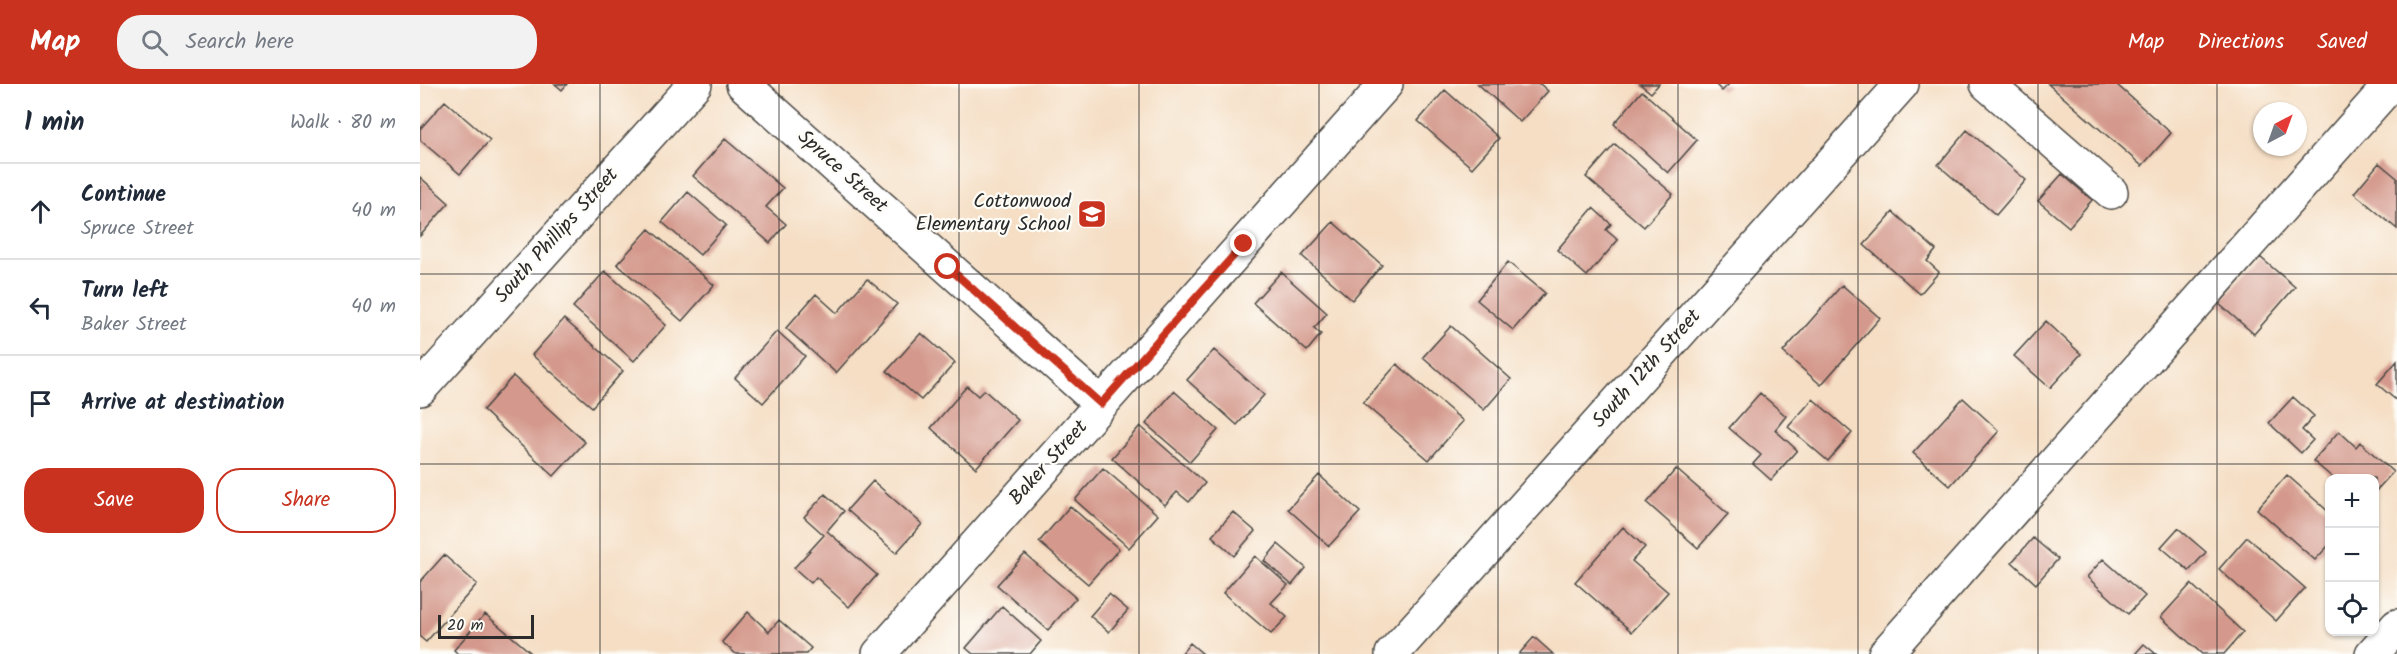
<!DOCTYPE html>
<html lang="en">
<head>
<meta charset="utf-8">
<style>
	:root { --surface:#fff; --page:#f2f2f3; --text:#1f2937; --muted:#747a83; --line:#e0e1e3; --accent:#c8321e }
	body { margin:0; font-family:Kalam,sans-serif; background:var(--page); color:var(--text) }
	.controls { position:absolute; right:18px; bottom:18px; display:grid; overflow:hidden; border-radius:12px; box-shadow:0 2px 4px #0004 }
	.controls button { width:54px; height:54px; display:grid; place-items:center; padding:0; border:0; border-bottom:2px solid var(--line); background:var(--surface); color:var(--text); font:30px sans-serif }
	.compass { position:absolute; left:1833px; top:18px; width:54px; height:54px; border-radius:50%; background:var(--surface); box-shadow:0 2px 4px #0004; rotate:41deg }
	.scale { position:absolute; left:18px; bottom:15px; width:96px; box-sizing:border-box; padding-left:6px; border:3px solid #2b2b2b; border-top:0; font-size:16px; line-height:21px; white-space:nowrap; color:#2b2b2b; -webkit-text-stroke:4px #fdfcf7; paint-order:stroke }
	.stop { position:absolute; width:18px; height:18px; margin:-14px; border:4px solid #c8321e; border-radius:50%; background:#fff }
	.stop.end { background:#c8321e; border-color:#fff; box-shadow:0 2px 6px #0008 }
	.list { margin:0; padding:0; list-style:none }
	h2 { display:flex; justify-content:space-between; align-items:center; height:78px; margin:0; padding:0 24px; font-size:26px }
	h2 small { font-size:20px; font-weight:400; color:var(--muted) }
	.list li { display:grid; grid-template-columns:39px 1fr auto; gap:18px; align-items:center; box-sizing:border-box; height:96px; padding:0 24px; border-top:2px solid var(--line) }
	.list b { display:block; font-size:22px; white-space:nowrap }
	.list p { margin:0; font-size:20px; white-space:nowrap; color:var(--muted) }
	.list em { font-size:20px; font-style:normal; color:var(--muted) }
	.actions { display:flex; gap:12px; padding:18px 24px }
	.actions a { flex:1; padding:14px 0; border:2px solid var(--accent); border-radius:24px; text-align:center; font-size:21px; color:var(--accent) }
	.actions .main { background:var(--accent); color:#fff }
	.icon { flex:none; width:33px; height:33px; fill:none; stroke:currentColor; stroke-width:2; stroke-linecap:round; stroke-linejoin:round }
	.map { position:relative; flex:none; width:1977px; height:570px; overflow:hidden }
	header { display:flex; align-items:center; gap:36px; box-sizing:border-box; height:84px; padding:0 30px; background:var(--accent); color:#fff }
	header strong { font-size:28px }
	nav { display:flex; gap:33px; margin-inline-start:auto; font-size:21px }
	.search { width:420px; height:54px; background:var(--page); display:flex; align-items:center; gap:15px; box-sizing:border-box; padding:0 21px; border-radius:24px; color:var(--muted); font-size:22px }
	main { display:flex }
	aside { flex:1; background:var(--surface) }
	.map>svg:first-child { display:block }
	.building { fill:#d4998c }
	.lines { fill:none; stroke-linecap:round; stroke-linejoin:round }
	.minor-casing { stroke:#494642; stroke-width:36 }
	.minor { stroke:#fff; stroke-width:33 }
	.route { stroke:#c8321e; stroke-width:8 }
	.grid { fill:none; stroke:#2b2b2b; stroke-width:1.5; stroke-opacity:0.55 }
	.labels { text-anchor:middle; dominant-baseline:central; stroke-width:4.5; stroke-linejoin:round; paint-order:stroke }
	.street-label { font-size:20px; fill:#2b2b2b; stroke:#fdfcf7 }
	.poi-label { font-size:20px; fill:#2b2b2b; stroke:#fdfcf7; text-anchor:end }
</style>
</head>
<body>
<header>
<strong>Map</strong>
<div class="search"><svg class="icon" aria-label="search" viewBox="0 0 24 24"><circle cx="10" cy="10" r="6"/><path d="M15 15l6 6"/></svg>Search here</div>
<nav><a>Map</a><a>Directions</a><a>Saved</a></nav>
</header>
<main>
<aside>
<h2>1 min<small>Walk · 80 m</small></h2>
<ul class="list">
<li><svg class="icon" aria-label="ahead" viewBox="0 0 24 24"><path d="M12 20V5M6 11l6-6 6 6"/></svg><div><b>Continue</b><p>Spruce Street</p></div><em>40 m</em></li>
<li><svg class="icon" aria-label="left" viewBox="0 0 24 24"><path d="M17 20v-9H6M10 6l-5 5 5 5"/></svg><div><b>Turn left</b><p>Baker Street</p></div><em>40 m</em></li>
<li><svg class="icon" aria-label="arrive" viewBox="0 0 24 24"><path d="M6 21V4h12l-3 4 3 4H6"/></svg><div><b>Arrive at destination</b></div></li>
</ul>
<div class="actions"><a class="main">Save</a><a>Share</a></div>
</aside>
<div class="map">
<svg width="1977" height="570" viewBox="0 0 1977 570">
	<rect width="100%" height="100%" fill="#fdfcf7"/>
	<filter id="ink" filterUnits="userSpaceOnUse"><feTurbulence type="fractalNoise" baseFrequency=".0167" numOctaves="2"/><feDisplacementMap in="SourceGraphic" scale="12" xChannelSelector="R" yChannelSelector="G"/><feConvolveMatrix kernelMatrix="1 2 1 2 8 2 1 2 1" color-interpolation-filters="sRGB"/></filter>
	<filter id="wash" filterUnits="userSpaceOnUse"><feTurbulence type="fractalNoise" baseFrequency=".008" numOctaves="4" result="noise"/><feDisplacementMap in="SourceGraphic" scale="24" xChannelSelector="R" yChannelSelector="G"/><feGaussianBlur stdDeviation="1.35" result="paint"/><feColorMatrix in="noise" values="0 0 0 0 0 0 0 0 0 0 0 0 0 0 0 0 0 1.4 0 .05"/><feComposite in="paint" operator="in"/></filter>
	<g filter="url(#wash)">
		<rect width="100%" height="100%" fill="#f5dec4"/>
		<g id="blocks">
			<!-- building -->
			<path class="building" d="M135 0H147L142 6Z
				M1058 0H1120L1128 7 1100 38Z
				M1220 0H1239L1231 9Z
				M1295 0H1309L1302 7Z
				M1628 0H1696L1751 49 1722 82Z
				M1025 6 1079 54 1052 84 998 37Z
				M1222 7 1277 56 1248 89 1194 40Z
				M25 17 70 56 40 90 0 56V45Z
				M1547 46 1606 96 1576 131 1518 81Z
				M305 55 363 104 346 123 366 140 350 159 273 92Z
				M1195 60 1253 110 1224 143 1166 93Z
				M1959 79 1977 94V145L1934 109Z
				M1642 90 1672 116 1649 143 1618 117Z
				M0 93 29 119 0 152Z
				M268 108 306 141 280 171 242 138Z
				M1173 124 1191 140 1186 146 1198 156 1167 192 1137 166Z
				M1473 128 1516 166 1507 177 1519 188 1500 210 1444 161Z
				M913 138 962 181 932 216 882 172Z
				M229 145 294 201 262 237 197 180Z
				M1840 173 1875 203 1834 250 1799 220Z
				M1088 178 1125 209 1093 246 1057 216Z
				M185 187 246 241 214 277 153 223Z
				M861 188 907 229 894 244 901 250 887 267 833 219Z
				M447 195 477 220 416 289 366 244 396 210 417 229Z
				M1422 201 1460 234 1401 301 1363 268Z
				M144 235 203 287 172 323 112 271Z
				M1626 237 1661 270 1630 304 1594 272Z
				M1031 242 1091 295 1064 326 1003 273Z
				M357 247 385 272 343 319 315 294Z
				M501 249 535 279 501 316 467 287Z
				M794 266 844 311 817 341 767 296Z
				M1977 277V317L1957 300Z
				M977 280 1043 337 1009 376 943 319Z
				M93 292 165 358 134 392 63 326Z
				M547 302 558 312 564 306 598 336 556 384 511 344Z
				M754 307 798 346 770 378 726 340Z
				M1340 309 1366 332 1355 346 1377 366 1351 396 1333 380 1341 371 1309 344Z
				M1873 313 1894 332 1882 346 1893 356 1881 369 1849 339Z
				M1543 314 1579 347 1530 402 1493 369Z
				M1393 315 1432 349 1408 377 1368 343Z
				M720 342 785 399 769 418 757 408 745 421 692 374Z
				M1919 347 1936 363 1940 358 1973 388 1954 409V394H1913L1893 377Z
				M683 384 738 431 709 464 655 416Z
				M1256 385 1308 430 1278 464 1227 419Z
				M899 391 940 428 909 462 868 425Z
				M1867 391 1910 429V460L1895 476 1837 425Z
				M453 397 502 440 476 469 427 426Z
				M405 410 424 427 407 447 457 491 429 523 396 493 391 499 374 484 404 451 384 433Z
				M650 422 699 465 668 500 619 458Z
				M813 428 835 447 814 472 792 452Z
				M1203 443 1225 463 1212 477 1248 508 1212 548 1155 498Z
				M1758 444 1786 468 1769 487 1741 463Z
				M1827 453 1885 504 1856 537 1799 485Z
				M1613 454 1638 475 1616 500 1592 478Z
				M858 460 886 484 872 501 844 477Z
				M605 470 656 514 628 546 577 501Z
				M24 471 57 500 6 558 0 553V498Z
				M835 472 868 501 851 519 867 533 851 550 803 509Z
				M1683 475 1725 512 1708 530 1667 493Z
				M1771 500 1823 548 1804 570H1782L1741 533Z
				M689 510 708 526 689 548 670 532Z
				M582 522 621 557 610 570H553L546 564Z
				M328 528 349 548 359 536 391 564 386 570H316L302 558Z
				M65 530 110 568 108 570H38L34 566Z
				M1114 553 1133 570H1099Z
				M770 559 783 570H761Z
				M1724 560 1736 570H1715Z"/>
		</g>
	</g>
	<g filter="url(#ink)">
		<use href="#blocks" fill-opacity="0" stroke="#494642" stroke-width="1.5"/>
		<g class="lines">
			<!-- minor casing -->
			<g class="minor-casing">
				<path id="minor" d="M323 0 681 320
					M1567 0 1691 108
					M0 305 275 0
					M459 570 966 0
					M972 570 1482 0
					M1465 570 1971 0
					M1952 570 1977 542"/>
			</g>
			<!-- minor -->
			<use href="#minor" class="minor"/>
		</g>
	</g>
	<g class="lines" filter="url(#ink)">
		<!-- route -->
		<path class="route" d="M528 183 681 320 824 160"/>
	</g>
	<!-- grid -->
	<path class="grid" d="M180 0V570M359 0V570M539 0V570M719 0V570M899 0V570M1078 0V570M1258 0V570M1438 0V570M1618 0V570M1797 0V570M0 190H1977M0 380H1977"/>
	<!-- icons -->
	<defs>
		<g id="school-square" transform="scale(1.5)"><rect x="-9" y="-9" width="18" height="18" rx="4" fill="#c8321e" stroke="#fdfcf7"/><path d="M0-5L7-2L0 1L-7-2ZM-4 1L0 2.5L4 1V4Q0 6-4 4Z" fill="#fff"/></g>
	</defs>
	<g fill-rule="evenodd">
		<use href="#school-square" x="672" y="130"/>
	</g>
	<g class="labels">
		<!-- street labels -->
		<g class="street-label">
			<text transform="translate(422 88) rotate(42)">Spruce Street</text>
			<text transform="translate(137 152) rotate(-48)">South Phillips Street</text>
			<text transform="translate(1227 285) rotate(-48)">South 12th Street</text>
			<text transform="translate(629 379) rotate(-48)">Baker Street</text>
		</g>
		<!-- poi labels -->
		<g class="poi-label">
			<text x="651" y="118">Cottonwood<tspan x="651" dy="23">Elementary School</tspan></text>
		</g>
	</g>
</svg>
<div class="controls">
<button>+</button>
<button>−</button>
<button><svg class="icon" aria-label="locate" viewBox="0 0 24 24"><circle cx="12" cy="12" r="6"/><path d="M12 2v4M12 18v4M2 12h4M18 12h4"/></svg></button>
</div>
<svg class="compass" viewBox="-18 -18 36 36"><path d="M0-13l5 13h-10z" fill="#e53935"/><path d="M0 13l5-13h-10z" fill="#747a83"/></svg>
<div class="scale">20 m</div>
<div class="stop" style="left:528px;top:183px"></div>
<div class="stop end" style="left:824px;top:160px"></div>
</div>
</main>
</body>
</html>
